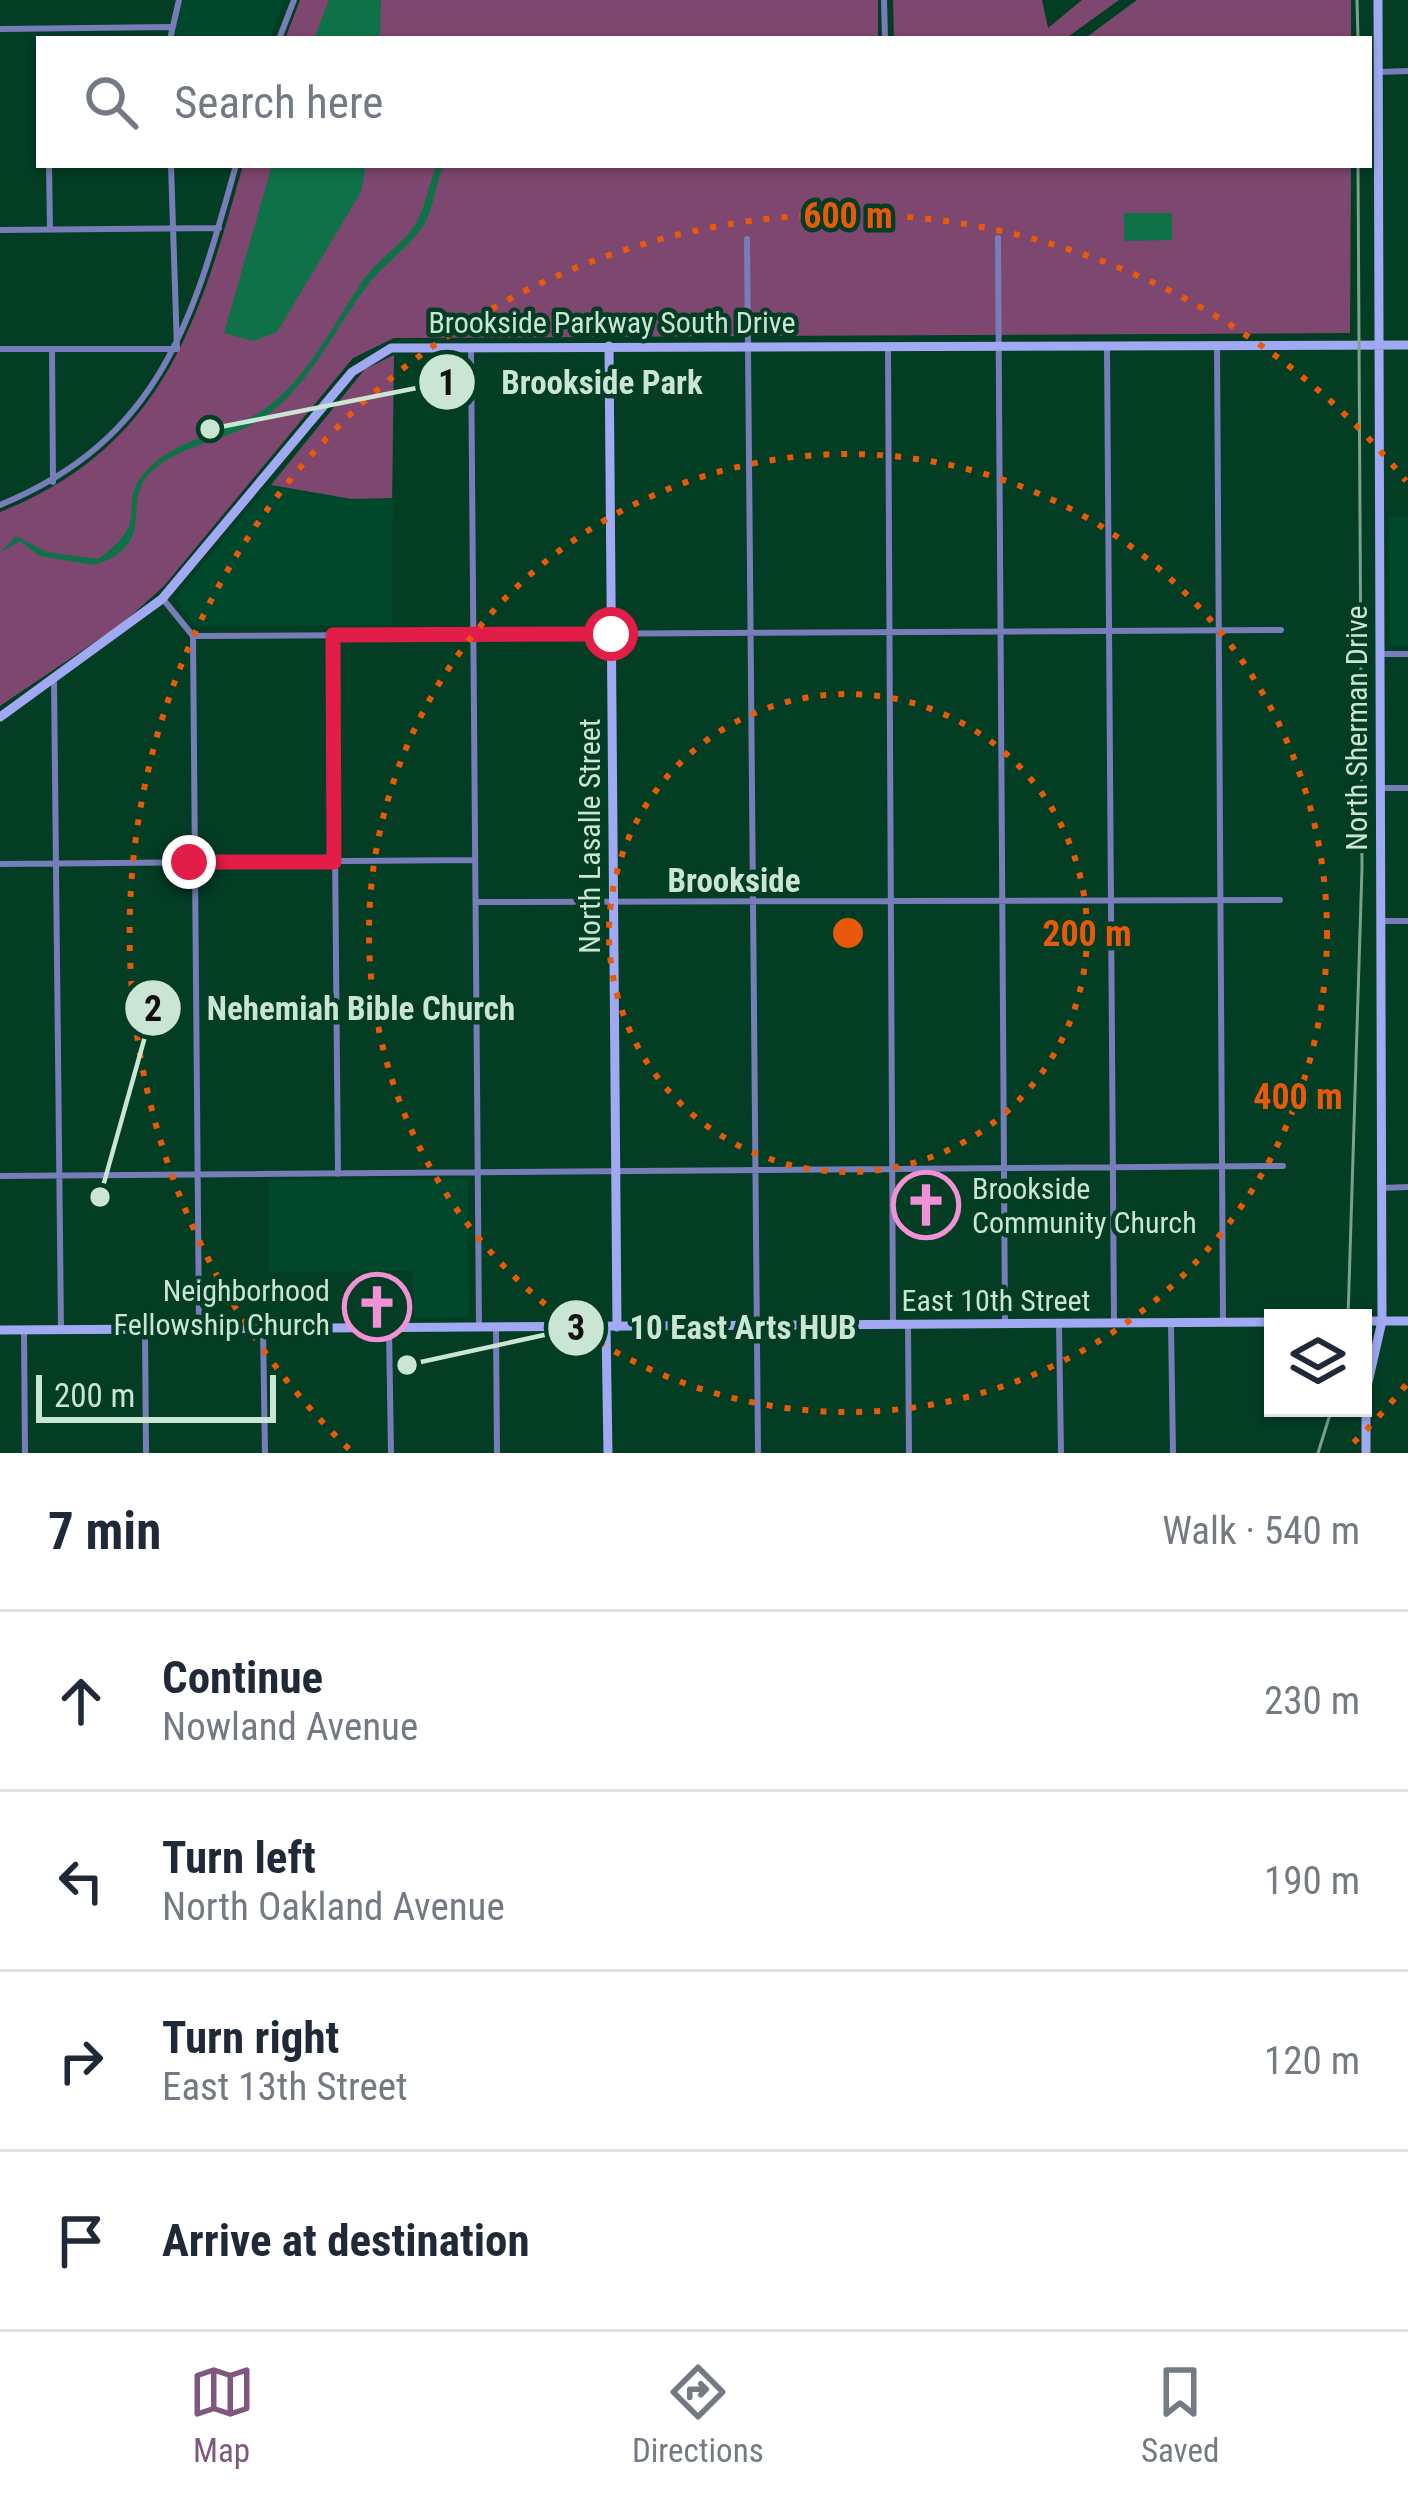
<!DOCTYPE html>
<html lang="en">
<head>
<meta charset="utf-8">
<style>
	:root { --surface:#fff; --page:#f6f6f7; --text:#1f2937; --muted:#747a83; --line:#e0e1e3; --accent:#7e587f }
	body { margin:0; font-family:"Roboto Condensed",sans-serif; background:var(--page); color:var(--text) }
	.controls { position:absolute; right:36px; bottom:36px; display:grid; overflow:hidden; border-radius:0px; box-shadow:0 3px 9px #0004 }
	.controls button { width:108px; height:108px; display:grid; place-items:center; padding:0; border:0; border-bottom:3px solid var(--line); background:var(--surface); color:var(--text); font:60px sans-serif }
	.scale { position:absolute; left:36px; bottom:30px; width:240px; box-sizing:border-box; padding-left:12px; border:6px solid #cbe5d5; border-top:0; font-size:33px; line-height:42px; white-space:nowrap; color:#cbe5d5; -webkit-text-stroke:9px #023d24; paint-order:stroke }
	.stop { position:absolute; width:36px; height:36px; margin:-27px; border:9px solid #e11d48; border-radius:50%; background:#fff }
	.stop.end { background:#e11d48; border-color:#fff; box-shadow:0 3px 12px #0008 }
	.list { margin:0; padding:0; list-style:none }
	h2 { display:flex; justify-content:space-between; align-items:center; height:156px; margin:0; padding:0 48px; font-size:51px }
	h2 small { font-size:39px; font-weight:400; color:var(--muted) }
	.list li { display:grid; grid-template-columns:78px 1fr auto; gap:36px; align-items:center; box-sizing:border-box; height:180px; padding:0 48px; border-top:3px solid var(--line) }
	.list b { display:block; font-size:45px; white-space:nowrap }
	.list p { margin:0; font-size:39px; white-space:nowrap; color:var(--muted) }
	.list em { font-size:39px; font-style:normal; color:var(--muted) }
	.icon { flex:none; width:66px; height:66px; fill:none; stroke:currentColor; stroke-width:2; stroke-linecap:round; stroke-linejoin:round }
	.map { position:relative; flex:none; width:1408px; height:1453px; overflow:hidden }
	.search { position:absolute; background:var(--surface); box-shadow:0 3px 9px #0004; left:36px; right:36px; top:36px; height:132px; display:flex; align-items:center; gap:30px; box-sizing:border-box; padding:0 42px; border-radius:0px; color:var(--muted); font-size:45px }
	.sheet { height:876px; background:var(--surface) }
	nav { display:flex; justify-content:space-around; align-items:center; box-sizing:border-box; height:168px; border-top:3px solid var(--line); background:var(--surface); font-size:33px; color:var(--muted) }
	nav a { display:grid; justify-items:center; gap:6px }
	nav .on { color:var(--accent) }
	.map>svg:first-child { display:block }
	.built { fill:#00482b }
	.green { fill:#7e476f }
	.water { fill:#0e7147 }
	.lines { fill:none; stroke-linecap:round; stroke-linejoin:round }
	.street { stroke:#777db7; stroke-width:6 }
	.secondary { stroke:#a1a9f3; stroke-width:9 }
	.rail { stroke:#79a18d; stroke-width:3 }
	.route { stroke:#e11d48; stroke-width:15 }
	.ring { fill:none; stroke:#e8590c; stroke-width:6; stroke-dasharray:6 12 }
	.labels { text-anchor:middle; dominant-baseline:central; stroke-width:9; stroke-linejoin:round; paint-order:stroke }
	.street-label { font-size:30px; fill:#cbe5d5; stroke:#023d24 }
	.poi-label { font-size:30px; fill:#cbe5d5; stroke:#023d24; text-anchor:start }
	.neighbourhood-label { font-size:33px; font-weight:bold; fill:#cbe5d5; stroke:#023d24 }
	.centre { fill:#e8590c; stroke:#023d24; stroke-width:6 }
	.ring-label { font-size:36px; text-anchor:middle; font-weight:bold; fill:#e8590c; stroke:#023d24; stroke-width:9; stroke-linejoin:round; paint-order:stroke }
	.leader { fill:none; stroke:#cbe5d5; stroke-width:4.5 }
	.callout-dot { fill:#cbe5d5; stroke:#023d24; stroke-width:4.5 }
	.mark-label { font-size:36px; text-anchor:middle; font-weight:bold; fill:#111 }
	.callout-label { font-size:33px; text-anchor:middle; font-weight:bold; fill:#cbe5d5; stroke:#023d24; stroke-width:9; stroke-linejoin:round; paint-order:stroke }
</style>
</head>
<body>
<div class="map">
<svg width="1408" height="1453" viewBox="0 0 1408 1453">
	<rect width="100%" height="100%" fill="#023d24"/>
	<!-- built -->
	<path class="built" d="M183 0H284L270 39H174V20Z
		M394 355 392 625 195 626 175 598 365 369Z
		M1389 517H1408V645H1390Z
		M468 1179 469 1317 414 1318 413 1271 269 1272V1180Z"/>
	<!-- green -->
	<path class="green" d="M300 0H878V39H285Z
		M893 0H1042L1048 28 1082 0H1119L1065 39H894Z
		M1137 0H1351V39H1084Z
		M243 165H1351L1350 333 394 338 353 358 164 586 123 623 0 706V512C164 447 199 321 243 165Z
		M394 355 392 498 352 499 271 485 365 369Z"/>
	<!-- water -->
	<path class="water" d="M329 0H381L380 39H314Z
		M272 165H366L361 192 277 332 253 341 224 333Z
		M437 165H444C435 184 434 208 424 225 409 248 383 264 367 286 334 329 307 392 258 421 222 442 183 443 151 472 119 501 161 544 94 565L40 556 20 541 0 553 16 536 47 552 98 559C156 518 113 506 147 470 179 436 229 434 266 408 307 378 333 325 360 285 375 261 400 247 415 225 426 208 428 184 437 165Z
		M1124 213H1172V240L1124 241Z"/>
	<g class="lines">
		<!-- street -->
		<path class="street" d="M884 0 885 39
			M0 29 170 27
			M170 39 179 0
			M279 39 294 0
			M1378 72 1408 71
			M49 165 50 229
			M0 230 219 228
			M998 238 1005 1324
			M747 239 758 1453
			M1217 344 1223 1322
			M888 345 893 1325
			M1107 348 1114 1323
			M0 349H177L171 165
			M52 349 53 482
			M471 349 479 1326
			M0 505C161 439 193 320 236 165
			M163 599 193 636 199 1329
			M333 635 338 1174
			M193 636 1281 630
			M1379 654H1408
			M54 681 61 1330
			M1380 788H1408
			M0 864 475 860
			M476 902 1280 900
			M1380 921H1408
			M0 1176 1283 1166
			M1381 1188 1408 1187
			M908 1325 909 1453
			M1059 1325 1061 1453
			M1171 1325 1173 1453
			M496 1327 497 1453
			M389 1328 391 1453
			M263 1329 265 1453
			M24 1330 25 1453
			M145 1331 146 1453"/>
		<!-- secondary -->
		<path class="secondary" d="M609 346 617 1327
			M0 717 162 599 352 372 391 348 1408 345
			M1363 1321H1408
			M606 1327 608 1453
			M0 1330 1273 1322
			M1366 1453V1391L1382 1321 1378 0"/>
		<!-- rail -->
		<path class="rail" d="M1357 0 1358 39
			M1348 1318 1362 868 1358 165
			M1318 1453 1332 1408"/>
	</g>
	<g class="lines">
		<!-- route -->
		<path class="route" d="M189 862H334L333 635 611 634"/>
	</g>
	<!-- distance rings -->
	<g class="ring">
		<circle cx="848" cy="933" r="239"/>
		<circle cx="848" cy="933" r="479"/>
		<path d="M1406 1385A718 718 0 0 1 1347 1449M349 1449A718 718 0 1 1 1406 481"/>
	</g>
	<!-- icons -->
	<defs>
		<g id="church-ring" transform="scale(3.45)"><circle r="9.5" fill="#023d24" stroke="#f291d6" stroke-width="1.5"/><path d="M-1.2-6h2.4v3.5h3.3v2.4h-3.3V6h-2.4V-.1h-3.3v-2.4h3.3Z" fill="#f291d6"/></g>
	</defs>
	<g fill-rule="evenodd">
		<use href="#church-ring" x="926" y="1205"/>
		<use href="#church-ring" x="377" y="1307"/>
	</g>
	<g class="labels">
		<!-- street labels -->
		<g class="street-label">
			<text x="612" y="322">Brookside Parkway South Drive</text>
			<text transform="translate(1356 728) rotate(-90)">North Sherman Drive</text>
			<text transform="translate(589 836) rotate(-90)">North Lasalle Street</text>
			<text x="996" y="1300">East 10th Street</text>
		</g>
		<!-- poi labels -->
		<g class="poi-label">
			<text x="972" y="1188">Brookside<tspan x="972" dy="34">Community Church</tspan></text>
			<text x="330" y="1290" text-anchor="end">Neighborhood<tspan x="330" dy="34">Fellowship Church</tspan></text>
		</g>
		<!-- neighbourhood labels -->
		<g class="neighbourhood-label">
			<text x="734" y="880">Brookside</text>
		</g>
	</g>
	<circle cx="848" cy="933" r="18" class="centre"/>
	<g class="ring-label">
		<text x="848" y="228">600 m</text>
		<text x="1087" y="946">200 m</text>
		<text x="1298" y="1109">400 m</text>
	</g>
	<!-- callouts -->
	<path class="leader" d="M210 429L447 382M100 1197L153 1008M407 1365L576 1328"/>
	<g class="callout-dot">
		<circle cx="210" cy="429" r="12"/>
		<circle cx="100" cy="1197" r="12"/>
		<circle cx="407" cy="1365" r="12"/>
		<circle cx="447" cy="382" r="30"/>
		<circle cx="153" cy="1008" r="30"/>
		<circle cx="576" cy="1328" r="30"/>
	</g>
	<g class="mark-label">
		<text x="447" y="395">1</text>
		<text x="153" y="1021">2</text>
		<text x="576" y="1340">3</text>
	</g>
	<g class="callout-label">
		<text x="602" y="394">Brookside Park</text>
		<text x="361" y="1020">Nehemiah Bible Church</text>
		<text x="743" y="1339">10 East Arts HUB</text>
	</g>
</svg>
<div class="controls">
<button><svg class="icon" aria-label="layers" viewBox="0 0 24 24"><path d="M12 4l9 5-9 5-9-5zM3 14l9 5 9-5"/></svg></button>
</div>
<div class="scale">200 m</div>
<div class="stop" style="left:611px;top:634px"></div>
<div class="stop end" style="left:189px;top:862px"></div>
<div class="search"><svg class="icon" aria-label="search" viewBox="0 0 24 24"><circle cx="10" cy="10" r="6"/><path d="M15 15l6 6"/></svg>Search here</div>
</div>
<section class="sheet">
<h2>7 min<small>Walk · 540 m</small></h2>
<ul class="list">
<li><svg class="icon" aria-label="ahead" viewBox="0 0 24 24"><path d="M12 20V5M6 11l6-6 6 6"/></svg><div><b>Continue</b><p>Nowland Avenue</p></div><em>230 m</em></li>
<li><svg class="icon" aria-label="left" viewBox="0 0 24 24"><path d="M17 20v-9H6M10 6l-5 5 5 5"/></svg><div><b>Turn left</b><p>North Oakland Avenue</p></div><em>190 m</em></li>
<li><svg class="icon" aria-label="right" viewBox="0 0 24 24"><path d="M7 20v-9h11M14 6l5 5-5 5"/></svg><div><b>Turn right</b><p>East 13th Street</p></div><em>120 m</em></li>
<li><svg class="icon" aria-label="arrive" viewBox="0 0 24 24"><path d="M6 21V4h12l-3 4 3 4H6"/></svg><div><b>Arrive at destination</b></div></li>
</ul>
</section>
<nav>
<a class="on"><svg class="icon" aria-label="map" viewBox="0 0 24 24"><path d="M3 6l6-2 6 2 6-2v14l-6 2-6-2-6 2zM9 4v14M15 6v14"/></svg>Map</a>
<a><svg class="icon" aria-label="directions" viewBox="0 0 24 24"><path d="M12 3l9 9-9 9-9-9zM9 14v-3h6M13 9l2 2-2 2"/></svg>Directions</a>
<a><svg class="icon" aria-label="saved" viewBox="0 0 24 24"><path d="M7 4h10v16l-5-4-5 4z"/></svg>Saved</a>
</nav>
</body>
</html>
